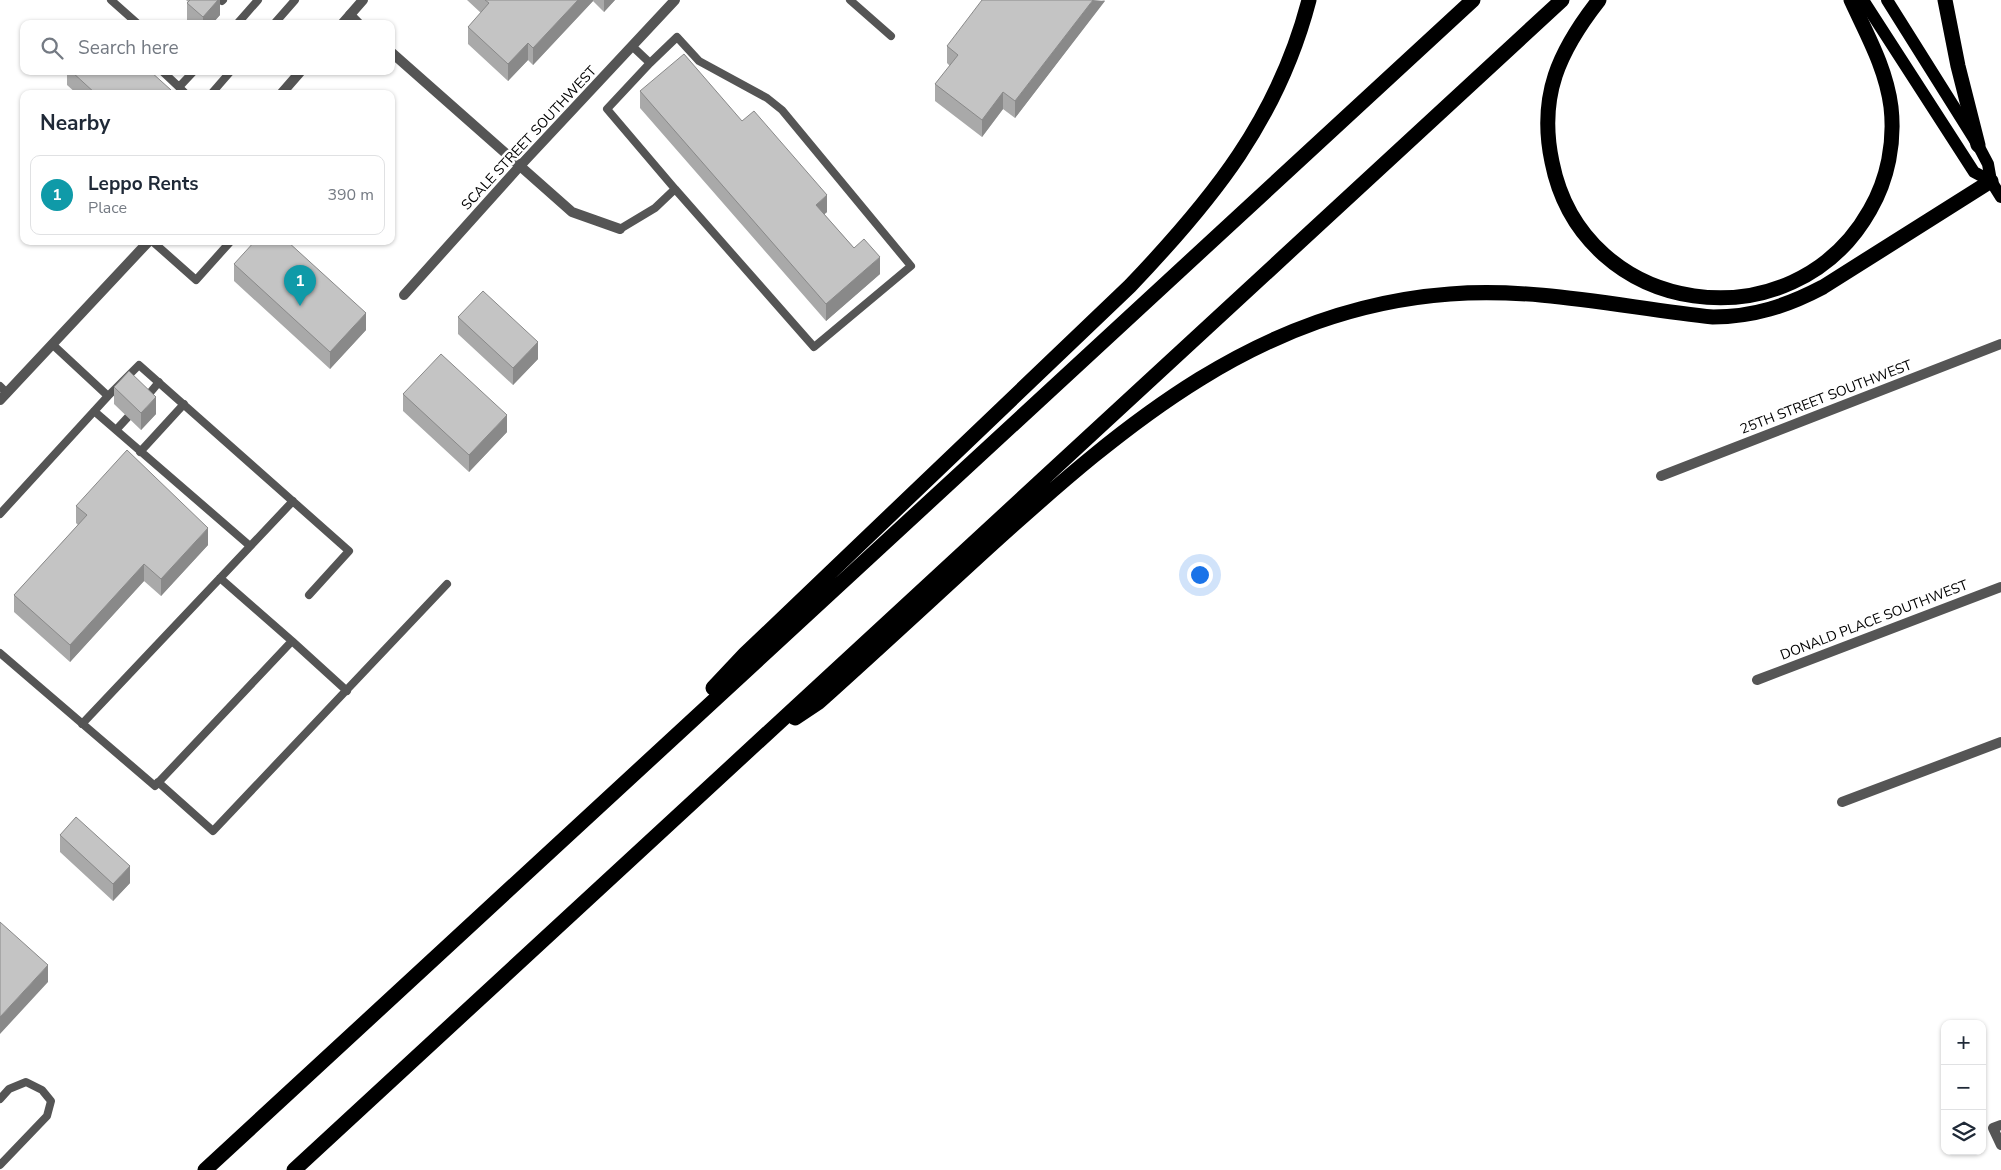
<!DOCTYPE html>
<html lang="en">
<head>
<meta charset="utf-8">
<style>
	:root { --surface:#fff; --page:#f6f6f7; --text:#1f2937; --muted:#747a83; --line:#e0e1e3; --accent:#0b8043 }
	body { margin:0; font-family:"Nunito Sans",sans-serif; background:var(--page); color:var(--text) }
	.controls { position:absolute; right:15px; bottom:15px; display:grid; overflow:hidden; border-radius:10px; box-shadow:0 1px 4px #0004 }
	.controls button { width:45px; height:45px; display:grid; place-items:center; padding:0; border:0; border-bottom:1px solid var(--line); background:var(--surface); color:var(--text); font:25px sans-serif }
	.you { position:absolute; left:1199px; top:574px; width:18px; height:18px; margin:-12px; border:4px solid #fff; border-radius:50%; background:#1a73e8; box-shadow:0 0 0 8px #1a73e833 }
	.badge { display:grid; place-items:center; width:32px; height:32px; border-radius:50%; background:var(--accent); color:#fff; font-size:16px; font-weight:700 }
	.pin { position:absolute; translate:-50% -41px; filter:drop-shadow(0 1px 2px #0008) }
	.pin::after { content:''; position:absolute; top:26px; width:18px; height:15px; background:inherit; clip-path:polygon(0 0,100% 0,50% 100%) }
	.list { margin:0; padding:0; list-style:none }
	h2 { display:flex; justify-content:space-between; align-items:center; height:65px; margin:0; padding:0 20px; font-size:21px }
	h2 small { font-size:16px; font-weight:400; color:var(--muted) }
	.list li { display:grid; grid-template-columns:32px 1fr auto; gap:15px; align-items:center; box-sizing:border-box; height:80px; margin:0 10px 10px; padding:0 10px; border:1px solid var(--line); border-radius:10px }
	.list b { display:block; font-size:19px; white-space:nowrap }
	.list p { margin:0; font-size:16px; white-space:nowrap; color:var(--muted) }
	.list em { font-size:16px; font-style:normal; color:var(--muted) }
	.icon { flex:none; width:28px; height:28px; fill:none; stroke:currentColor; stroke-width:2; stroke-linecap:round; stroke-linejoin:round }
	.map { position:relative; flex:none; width:2001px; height:1170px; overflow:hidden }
	.search { position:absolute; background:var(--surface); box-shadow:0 1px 4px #0004; left:20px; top:20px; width:375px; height:55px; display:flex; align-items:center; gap:12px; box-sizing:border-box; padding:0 18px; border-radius:10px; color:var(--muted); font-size:19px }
	.panel { position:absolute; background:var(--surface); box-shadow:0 1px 4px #0004; left:20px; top:90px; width:375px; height:155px; border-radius:10px }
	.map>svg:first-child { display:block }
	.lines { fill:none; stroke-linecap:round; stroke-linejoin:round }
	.service { stroke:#555; stroke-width:8 }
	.minor { stroke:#555; stroke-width:10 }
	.tertiary { stroke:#555; stroke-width:10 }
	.primary { stroke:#000; stroke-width:12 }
	.motorway { stroke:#000; stroke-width:15 }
	.wall { fill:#a9a9a9 }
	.shaded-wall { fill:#898989 }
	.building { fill:#c4c4c4; stroke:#898989 }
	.labels { text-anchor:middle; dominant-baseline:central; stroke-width:5; stroke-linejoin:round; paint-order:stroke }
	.street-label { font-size:14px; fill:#000; stroke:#fff }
</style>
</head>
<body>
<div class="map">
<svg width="2001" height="1170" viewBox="0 0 2001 1170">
	<rect width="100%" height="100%" fill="#fff"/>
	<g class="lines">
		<!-- service -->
		<path class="service" d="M111 0 138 24
			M850 0 891 36
			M222 1 223 0
			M237 24 258 0
			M274 24 295 0
			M650 63 677 37 699 61 767 98 782 110 911 266 814 347 675 189
			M162 71 179 87
			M186 94 179 87 194 71
			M211 94 231 71
			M620 229 655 208 675 189 607 109 650 63 632 46
			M152 241 196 280 231 241
			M0 386 7 393
			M108 396 139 365 349 551 309 595
			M144 400 159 382
			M94 411 250 546
			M116 430 128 417
			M140 452 184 404
			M0 514 108 396 52 344
			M292 641 347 691
			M0 653 155 786 292 641 220 578
			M82 724 293 501
			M158 782 213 831 447 584
			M0 1099 9 1089 26 1082 42 1090 51 1101 47 1116 0 1165"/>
		<!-- minor -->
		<path class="minor" d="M350 15 359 24
			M391 52 572 212 620 229
			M404 295 519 167 675 0
			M1661 476 2001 344
			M1757 680 2001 587
			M1842 802 2001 742
			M2001 1125 1993 1128 2001 1145"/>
		<!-- tertiary -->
		<path class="tertiary" d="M342 24 363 0
			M281 94 301 71
			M0 400 149 241"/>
		<!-- primary -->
		<path class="primary" d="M1863 0 1974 172 1991 181
			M1887 0 1978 145 1988 164 1991 181 2001 197"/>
		<!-- motorway -->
		<path class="motorway" d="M1599 0C1559 51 1538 96 1552 162 1583 318 1793 347 1870 210 1888 179 1895 142 1891 107 1886 68 1867 35 1851 0
			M1945 0 1958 66 1978 145
			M713 688 745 654 1130 286C1213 199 1278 119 1309 0
			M795 718 819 702C877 650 934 597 991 545 1126 423 1260 308 1450 294 1538 287 1626 308 1713 317 1753 317 1787 306 1823 287L1991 181
			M205 1170 1473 0
			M294 1170 1562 0"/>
	</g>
	<!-- wall -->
	<path class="wall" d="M186 0H220V15L212 24H192L187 20V3L188 2Z
		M467 0H615L604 12 593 1 533 65 528 60 508 81 468 44V27L481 13Z
		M1105 0 1015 118 1003 109 982 137 935 101V84L950 66 947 63V46Z
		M67 71H150L171 94H77L67 85Z
		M640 91 742 121 827 212 824 214 854 248 880 274 826 321 640 108Z
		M234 264 366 330 330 369 234 281Z
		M458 317 538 359 513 385 458 334Z
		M114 387 156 414 141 430 114 404Z
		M403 394 507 432 469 472 403 411Z
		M76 506 208 545 161 596 144 581 70 662 14 612V595L78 525 76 523Z
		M60 835 130 883 113 901 60 852Z"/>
	<!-- shaded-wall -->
	<path class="shaded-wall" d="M218 0H220V15L212 24H203V17Z
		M578 0H593V1L533 65V48Z
		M604 0H615L604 12Z
		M1093 0 1105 1 1015 118V101Z
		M528 43V60L508 81V64Z
		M1003 92V109L982 137V120Z
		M827 195V212L816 222V205Z
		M880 257V274L826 321V304Z
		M366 313V330L330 369V352Z
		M538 342V359L513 385V368Z
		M156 397V414L141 430V413Z
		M507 415V432L469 472V455Z
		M208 528V545L161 596V579Z
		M144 564V581L70 662V645Z
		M130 866V883L113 901V884Z
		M48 965V982L0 1034V1017Z"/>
	<!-- building -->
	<path class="building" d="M190 0H218L203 17 187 3Z
		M485 0H578L533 48 528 43 508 64 468 27 489 3Z
		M982 0H1093L1015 101 1003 92 982 120 935 84 958 55 947 46Z
		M684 54 742 121 754 111 827 195 816 205 854 248 864 239 880 257 826 304 640 91Z
		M71 71H150L171 90 167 94H96Z
		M255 241H287L366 313 330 352 234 264Z
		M483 291 538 342 513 368 458 317Z
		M441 354 507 415 469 455 403 394Z
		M129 371 156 397 141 413 114 387Z
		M127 450 208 528 161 579 144 564 70 645 14 595 87 515 76 506Z
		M76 817 130 866 113 884 60 835Z
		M0 922 48 965 0 1017Z"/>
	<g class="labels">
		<!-- street labels -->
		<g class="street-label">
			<text transform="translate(529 138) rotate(-47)">SCALE STREET SOUTHWEST</text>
			<text transform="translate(1826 397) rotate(-21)">25TH STREET SOUTHWEST</text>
			<text transform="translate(1874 620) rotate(-21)">DONALD PLACE SOUTHWEST</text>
		</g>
	</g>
</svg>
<div class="controls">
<button>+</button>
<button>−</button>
<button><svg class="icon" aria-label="layers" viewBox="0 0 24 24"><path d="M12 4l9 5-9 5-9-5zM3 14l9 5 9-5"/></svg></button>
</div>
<div class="you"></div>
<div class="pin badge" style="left:300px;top:306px;background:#0f9aa8">1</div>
<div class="search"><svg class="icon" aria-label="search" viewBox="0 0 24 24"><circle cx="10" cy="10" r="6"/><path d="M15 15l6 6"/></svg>Search here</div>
<section class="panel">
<h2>Nearby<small></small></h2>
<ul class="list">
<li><span class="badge" style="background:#0f9aa8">1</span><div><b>Leppo Rents</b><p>Place</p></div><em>390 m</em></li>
</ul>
</section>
</div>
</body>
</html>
